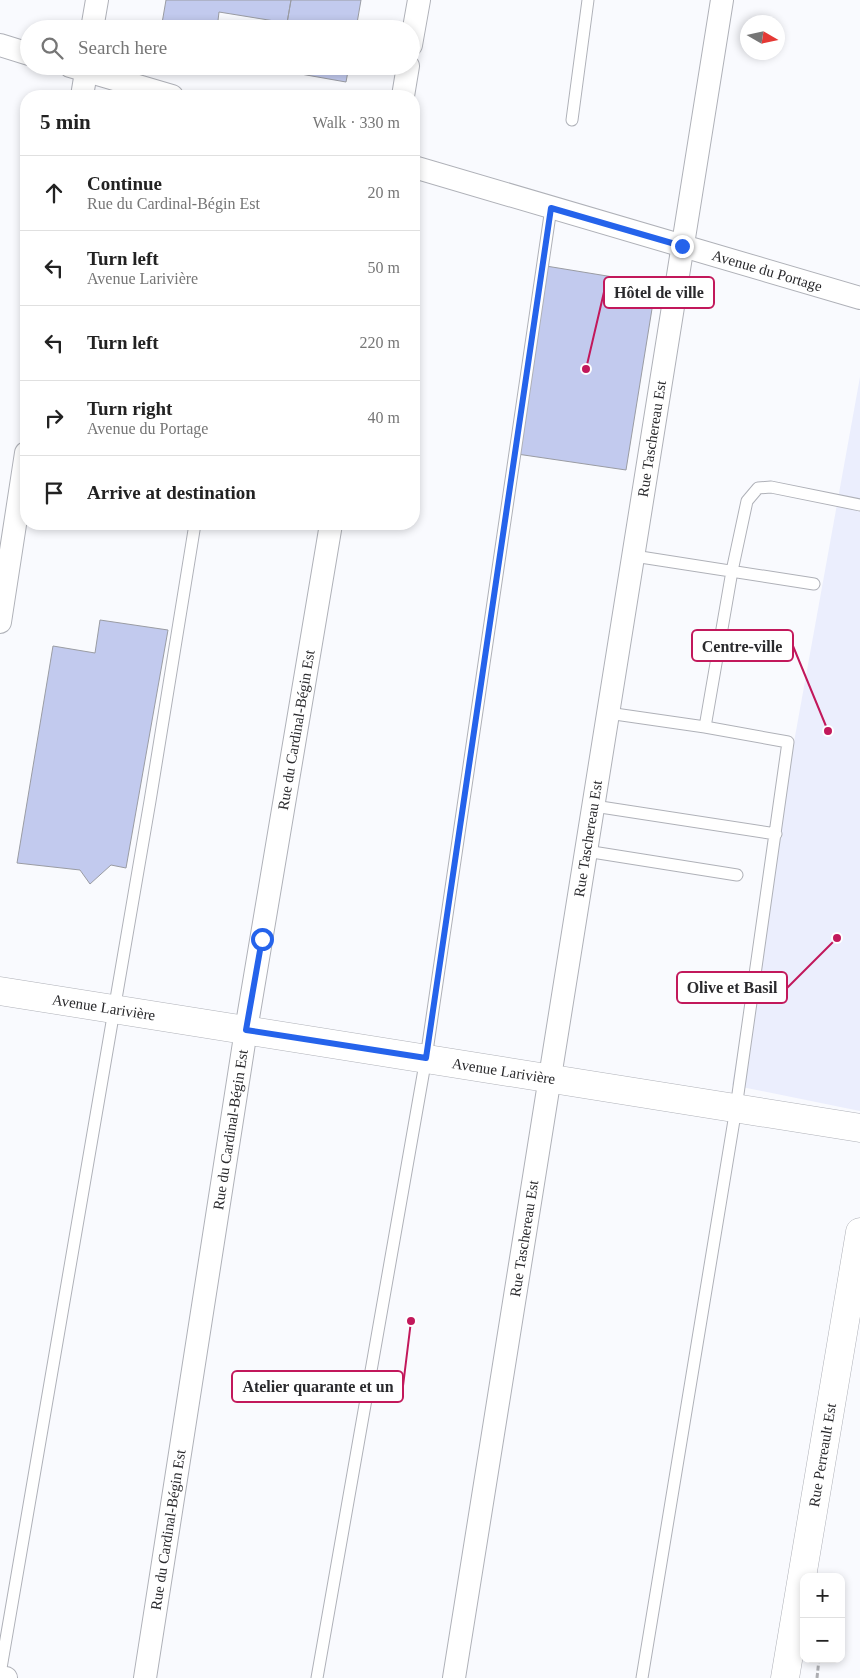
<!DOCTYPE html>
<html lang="en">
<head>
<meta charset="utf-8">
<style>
	:root { --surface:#fff; --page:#f6f6f6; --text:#222; --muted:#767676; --line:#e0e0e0 }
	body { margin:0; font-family:Georgia,serif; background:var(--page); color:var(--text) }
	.controls { position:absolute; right:15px; bottom:15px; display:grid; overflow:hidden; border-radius:10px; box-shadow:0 2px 8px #0003 }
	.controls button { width:45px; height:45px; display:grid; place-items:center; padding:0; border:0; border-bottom:1px solid var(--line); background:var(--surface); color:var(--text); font:25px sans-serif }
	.compass { position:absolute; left:740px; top:15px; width:45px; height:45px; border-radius:50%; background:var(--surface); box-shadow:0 2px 8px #0003; rotate:99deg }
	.stop { position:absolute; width:15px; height:15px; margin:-11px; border:4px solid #2563eb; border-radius:50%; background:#fff }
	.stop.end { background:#2563eb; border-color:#fff; box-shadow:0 1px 5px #0008 }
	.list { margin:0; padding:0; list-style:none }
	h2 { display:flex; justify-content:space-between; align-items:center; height:65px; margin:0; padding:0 20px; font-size:21px }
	h2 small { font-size:16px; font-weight:400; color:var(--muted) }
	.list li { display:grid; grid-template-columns:32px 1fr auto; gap:15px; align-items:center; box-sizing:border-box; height:75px; padding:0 20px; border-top:1px solid var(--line) }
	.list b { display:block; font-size:19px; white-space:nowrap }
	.list p { margin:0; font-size:16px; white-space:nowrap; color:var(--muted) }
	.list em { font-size:16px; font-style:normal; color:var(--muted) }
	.icon { flex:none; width:28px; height:28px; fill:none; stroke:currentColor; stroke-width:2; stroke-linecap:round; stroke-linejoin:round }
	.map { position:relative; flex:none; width:860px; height:1678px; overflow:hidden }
	.search { position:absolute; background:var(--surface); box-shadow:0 2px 8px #0003; left:20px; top:20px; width:400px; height:55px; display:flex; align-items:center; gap:12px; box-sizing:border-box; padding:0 18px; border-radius:28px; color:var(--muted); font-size:19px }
	.panel { position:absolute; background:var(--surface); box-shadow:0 2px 8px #0003; left:20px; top:90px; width:400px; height:440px; border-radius:20px }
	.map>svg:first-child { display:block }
	.built { fill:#ebeefd }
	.building { fill:#c2caee; stroke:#9a9ca3 }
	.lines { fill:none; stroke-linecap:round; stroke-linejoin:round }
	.lane-casing { stroke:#afb1b8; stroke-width:13 }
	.street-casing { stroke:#afb1b8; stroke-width:24 }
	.secondary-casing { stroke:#afb1b8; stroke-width:29 }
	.path { stroke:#adaeb2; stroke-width:3; stroke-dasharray:5 2.5; stroke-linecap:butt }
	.lane { stroke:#fff; stroke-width:11 }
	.street { stroke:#fff; stroke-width:22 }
	.secondary { stroke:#fff; stroke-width:28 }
	.route { stroke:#2563eb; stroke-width:6 }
	.labels { text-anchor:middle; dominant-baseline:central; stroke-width:4; stroke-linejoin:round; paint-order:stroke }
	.street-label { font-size:15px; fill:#2a2a2d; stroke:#fff }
	.leader { fill:none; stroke:#c2185b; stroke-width:2 }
	.callout-dot { fill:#c2185b; stroke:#fff; stroke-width:2 }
	.callout { fill:#fff; stroke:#c2185b; stroke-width:2 }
	.callout-label { font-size:16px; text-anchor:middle; font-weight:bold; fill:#2a2a2d }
</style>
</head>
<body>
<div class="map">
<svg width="860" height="1678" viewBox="0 0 860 1678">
	<rect width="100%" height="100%" fill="#f9fafe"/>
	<!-- built -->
	<path class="built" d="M860 377V1111L732 1085Z"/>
	<!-- building -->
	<path class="building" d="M166 0H291L287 23 219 12 217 29H161Z
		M291 0H361L356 29H286Z
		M279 66H349L346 82 278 70Z
		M546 266 656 284 626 470 517 454Z
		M100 620 168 630 126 868 111 865 90 884 80 870 17 863 53 646 95 653Z"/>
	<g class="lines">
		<!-- lane casing -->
		<g class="lane-casing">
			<path id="lane" d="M572 120 588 0
				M634 556 814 584
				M608 713 705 727
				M594 806 776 834
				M586 851 737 875
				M0 1674 150 801 195 524
				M317 1678 426 1058 551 208
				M642 1678 736 1108 788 742 705 727 732 571 747 501 758 488 771 487 860 505"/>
		</g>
		<!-- street casing -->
		<g class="street-casing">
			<g id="street">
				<path d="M92 29 97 0"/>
				<path d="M0 45 29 54"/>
				<path d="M411 45 419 0"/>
				<path d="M70 66 172 96"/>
				<path d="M82 96 87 66"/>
				<path d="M403 96 408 66"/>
				<path id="s1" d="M414 167 860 298"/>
				<path d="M0 622 26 453"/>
				<path d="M0 1677 6 1678"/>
				<path id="s2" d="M145 1678 246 1030 331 524"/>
				<path id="s3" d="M454 1678 722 0"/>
			</g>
		</g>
		<!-- secondary casing -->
		<g class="secondary-casing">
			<g id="secondary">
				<path id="s4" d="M0 991 860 1128"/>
				<path id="s5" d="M785 1678 860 1232"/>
			</g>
		</g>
		<!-- path -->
		<path class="path" d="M817 1678 819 1659"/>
		<!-- lane -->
		<use href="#lane" class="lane"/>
		<!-- street -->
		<use href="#street" class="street"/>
		<!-- secondary -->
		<use href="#secondary" class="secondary"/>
	</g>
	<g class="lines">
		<!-- route -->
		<path class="route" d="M262 939 246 1030 426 1058 551 208 682 246"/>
	</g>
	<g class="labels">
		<!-- street labels -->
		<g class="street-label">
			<text stroke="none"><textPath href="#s1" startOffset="368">Avenue du Portage</textPath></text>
			<text stroke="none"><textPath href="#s3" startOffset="1255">Rue Taschereau Est</textPath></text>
			<text stroke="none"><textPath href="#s2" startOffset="960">Rue du Cardinal-Bégin Est</textPath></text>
			<text stroke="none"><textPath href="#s3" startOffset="850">Rue Taschereau Est</textPath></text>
			<text stroke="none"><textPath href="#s4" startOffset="105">Avenue Larivière</textPath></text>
			<text stroke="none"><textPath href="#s4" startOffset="510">Avenue Larivière</textPath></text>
			<text stroke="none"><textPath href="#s2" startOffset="555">Rue du Cardinal-Bégin Est</textPath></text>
			<text stroke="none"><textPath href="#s3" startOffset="445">Rue Taschereau Est</textPath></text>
			<text stroke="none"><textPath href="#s5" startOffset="226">Rue Perreault Est</textPath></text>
			<text stroke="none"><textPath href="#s2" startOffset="150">Rue du Cardinal-Bégin Est</textPath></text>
		</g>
	</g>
	<!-- callouts -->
	<path class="leader" d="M586 369L604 292M828 731L793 646M837 938L787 988M411 1321L403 1386"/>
	<g class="callout-dot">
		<circle cx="586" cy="369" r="5"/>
		<circle cx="828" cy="731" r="5"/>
		<circle cx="837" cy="938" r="5"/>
		<circle cx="411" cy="1321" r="5"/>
	</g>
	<g class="callout">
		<rect x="604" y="277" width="110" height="31" rx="5"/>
		<rect x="692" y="630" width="101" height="31" rx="5"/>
		<rect x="677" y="972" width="110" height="31" rx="5"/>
		<rect x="232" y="1371" width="171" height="31" rx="5"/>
	</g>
	<g class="callout-label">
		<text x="659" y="298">Hôtel de ville</text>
		<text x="742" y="652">Centre-ville</text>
		<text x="732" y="993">Olive et Basil</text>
		<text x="318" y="1392">Atelier quarante et un</text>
	</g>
</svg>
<div class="controls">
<button>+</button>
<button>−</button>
</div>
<svg class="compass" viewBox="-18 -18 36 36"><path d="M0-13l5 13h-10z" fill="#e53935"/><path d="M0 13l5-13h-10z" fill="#767676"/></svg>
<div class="stop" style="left:262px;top:939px"></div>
<div class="stop end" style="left:682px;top:246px"></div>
<div class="search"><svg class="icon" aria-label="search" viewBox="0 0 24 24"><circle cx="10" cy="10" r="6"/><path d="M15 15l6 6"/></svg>Search here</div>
<section class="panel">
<h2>5 min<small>Walk · 330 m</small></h2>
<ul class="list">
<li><svg class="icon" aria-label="ahead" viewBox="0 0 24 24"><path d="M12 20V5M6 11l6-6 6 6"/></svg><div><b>Continue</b><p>Rue du Cardinal-Bégin Est</p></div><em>20 m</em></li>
<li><svg class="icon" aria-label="left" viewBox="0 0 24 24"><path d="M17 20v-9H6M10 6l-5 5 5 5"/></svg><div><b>Turn left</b><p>Avenue Larivière</p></div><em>50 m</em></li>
<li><svg class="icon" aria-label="left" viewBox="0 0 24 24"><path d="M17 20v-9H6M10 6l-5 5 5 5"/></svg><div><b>Turn left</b></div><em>220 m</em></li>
<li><svg class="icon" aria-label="right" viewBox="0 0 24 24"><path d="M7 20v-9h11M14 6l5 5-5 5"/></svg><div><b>Turn right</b><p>Avenue du Portage</p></div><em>40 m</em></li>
<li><svg class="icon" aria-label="arrive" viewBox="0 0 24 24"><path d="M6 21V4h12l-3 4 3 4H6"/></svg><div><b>Arrive at destination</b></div></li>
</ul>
</section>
</div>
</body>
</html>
